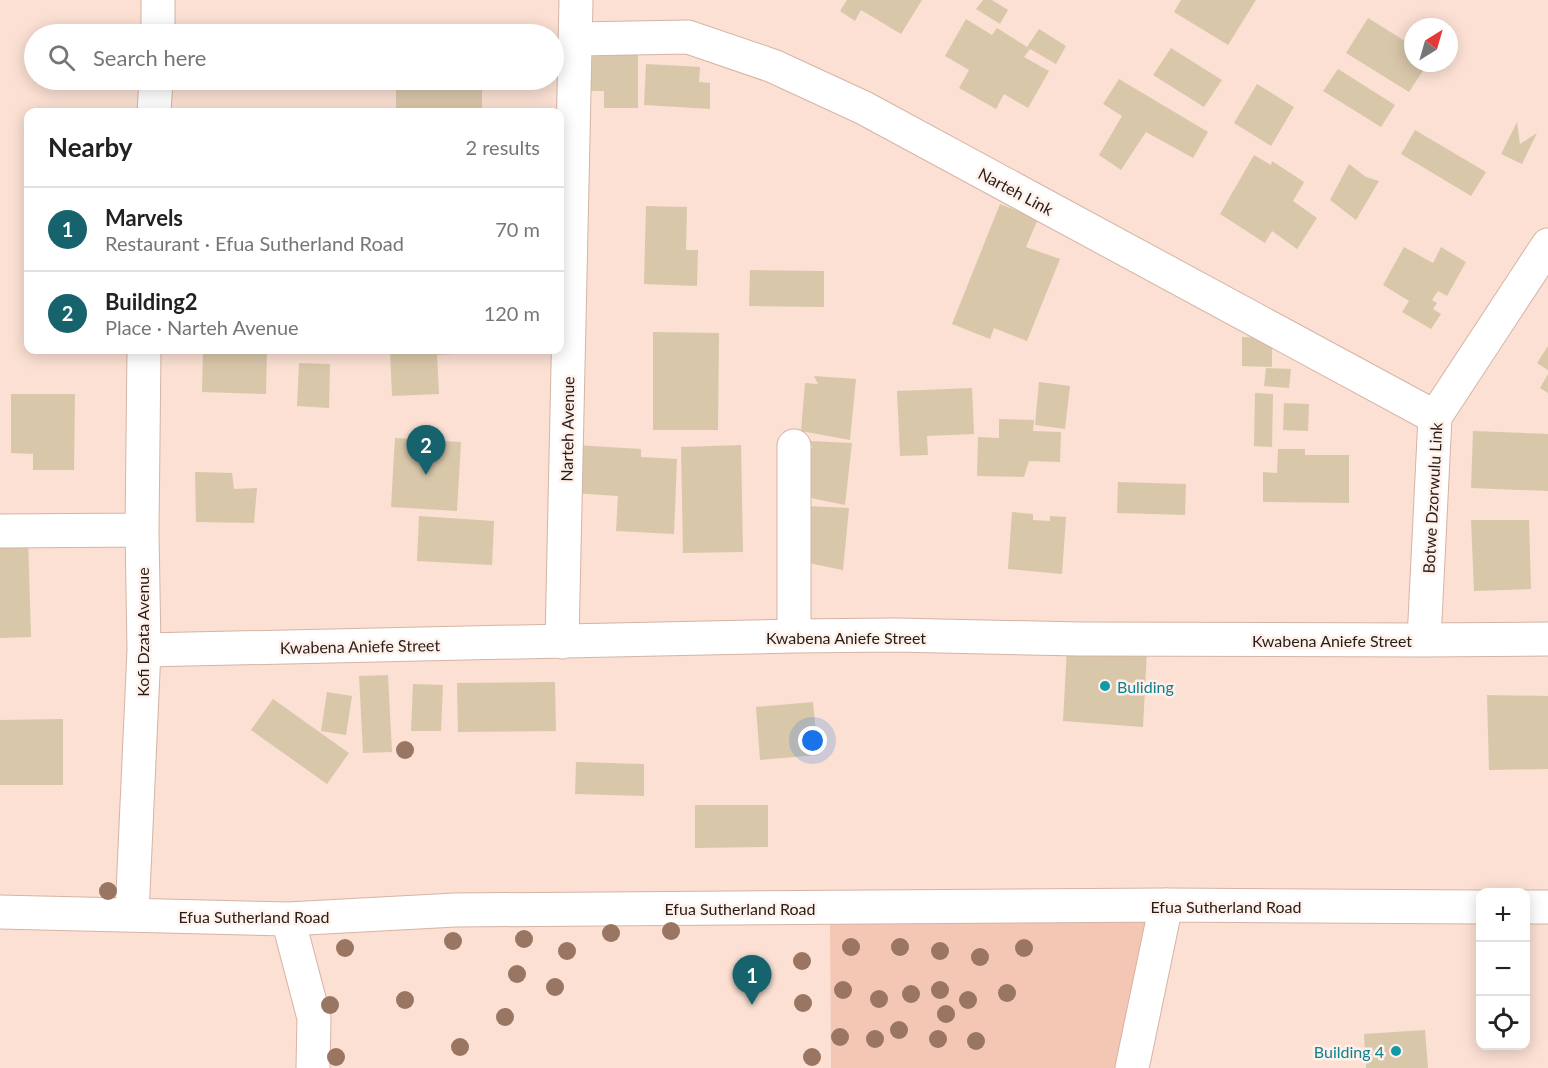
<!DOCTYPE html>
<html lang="en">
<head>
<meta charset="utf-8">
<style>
	:root { --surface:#fff; --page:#f6f6f6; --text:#222; --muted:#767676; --line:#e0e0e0; --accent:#16636d }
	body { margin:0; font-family:Lato,sans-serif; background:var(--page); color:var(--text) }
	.controls { position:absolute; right:18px; bottom:18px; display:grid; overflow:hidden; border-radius:12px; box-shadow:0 3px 15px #0003 }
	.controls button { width:54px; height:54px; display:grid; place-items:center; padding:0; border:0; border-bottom:2px solid var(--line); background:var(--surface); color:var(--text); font:30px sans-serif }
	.compass { position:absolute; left:1404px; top:18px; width:54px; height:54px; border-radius:50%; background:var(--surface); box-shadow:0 3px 15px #0003; rotate:37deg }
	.you { position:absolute; left:813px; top:741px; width:21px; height:21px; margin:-15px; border:4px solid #fff; border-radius:50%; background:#1a73e8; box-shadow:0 0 0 9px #1a73e833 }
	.badge { display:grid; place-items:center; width:39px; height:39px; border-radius:50%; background:var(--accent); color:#fff; font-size:20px; font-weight:700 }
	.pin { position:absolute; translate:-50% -50px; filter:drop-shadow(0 2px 3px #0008) }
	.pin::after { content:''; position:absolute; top:32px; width:21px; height:18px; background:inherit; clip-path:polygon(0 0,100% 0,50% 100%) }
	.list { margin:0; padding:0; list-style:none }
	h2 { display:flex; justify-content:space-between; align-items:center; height:78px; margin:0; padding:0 24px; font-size:26px }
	h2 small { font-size:20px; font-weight:400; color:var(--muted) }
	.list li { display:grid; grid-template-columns:39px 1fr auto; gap:18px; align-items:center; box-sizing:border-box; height:84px; padding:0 24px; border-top:2px solid var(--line) }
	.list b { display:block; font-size:22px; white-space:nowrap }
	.list p { margin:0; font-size:20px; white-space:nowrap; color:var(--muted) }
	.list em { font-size:20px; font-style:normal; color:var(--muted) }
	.icon { flex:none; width:33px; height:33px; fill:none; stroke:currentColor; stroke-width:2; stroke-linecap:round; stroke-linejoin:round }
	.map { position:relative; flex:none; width:1548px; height:1068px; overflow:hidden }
	.search { position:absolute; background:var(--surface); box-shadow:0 3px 15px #0003; left:24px; top:24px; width:540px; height:66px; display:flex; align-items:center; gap:15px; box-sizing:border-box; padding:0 21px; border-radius:33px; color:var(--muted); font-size:22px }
	.panel { position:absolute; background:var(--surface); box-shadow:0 3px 15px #0003; left:24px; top:108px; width:540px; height:246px; border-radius:12px }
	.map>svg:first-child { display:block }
	.green { fill:#f3c7b3 }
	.building { fill:#d9c7aa }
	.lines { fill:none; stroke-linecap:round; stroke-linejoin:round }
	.minor-casing { stroke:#d5b4a5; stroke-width:35 }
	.minor { stroke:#fff; stroke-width:33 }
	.tree { fill:#9a7561 }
	.culture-dot { fill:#0f9aa8; stroke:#fef0ea; stroke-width:2 }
	.labels { text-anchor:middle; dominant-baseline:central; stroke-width:5; stroke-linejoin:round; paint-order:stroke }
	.street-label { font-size:16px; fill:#291d17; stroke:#fef0ea }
	.culture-label { font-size:16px; fill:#0d838f; stroke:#fef0ea; text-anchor:start }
</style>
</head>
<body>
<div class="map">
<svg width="1548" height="1068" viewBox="0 0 1548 1068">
	<rect width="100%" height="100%" fill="#fbe0d3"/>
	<!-- green -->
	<path class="green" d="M1153 919 1124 1068H831L830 921Z"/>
	<!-- building -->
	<path class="building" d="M847 0H922L901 34 861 10 855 21 840 11Z
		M983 0H992L1008 10 1000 24 976 9Z
		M1181 0H1256L1228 45 1174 12Z
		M1368 18 1413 46V63H1428L1409 92 1346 53Z
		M966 19 992 35 997 28 1027 47 1039 29 1066 46 1056 64 1030 49 1024 57 1049 71 1028 108 1004 94 996 109 959 88 969 70 945 56Z
		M411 27H469V34H411Z
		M1171 48 1222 80 1204 107 1153 75Z
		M593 49H638V108H604V91H588V57H593Z
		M646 64 700 67 699 82 710 83V109L644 105Z
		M1338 69 1395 105 1381 127 1323 91Z
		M1119 79 1208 132 1193 158 1146 132 1121 170 1099 155 1122 116 1103 104Z
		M396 80H482V108H396Z
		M1257 84 1294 107 1271 146 1234 123Z
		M1517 122 1520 144 1537 133 1522 164 1501 154Z
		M1415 130 1486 172 1471 196 1401 154Z
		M1254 155 1271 165 1272 161 1304 182 1293 201 1317 218 1297 249 1272 231 1265 243 1220 214Z
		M1349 164 1366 177 1379 181 1356 220 1330 200Z
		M1000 204 1038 219 1026 247 1060 259 1027 341 994 328 990 339 952 324Z
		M646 206 687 207 686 250H698L697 286 644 284Z
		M1404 247 1433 263 1441 247 1466 262 1447 296 1438 291 1432 300 1437 303 1433 309 1441 314 1431 329 1402 312 1409 301 1383 285Z
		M750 270 824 271V307L749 306Z
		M653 332 719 333 718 430H653Z
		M1242 337 1272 338V367L1242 366Z
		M1548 346V370L1537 363Z
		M203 350H267L266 394 202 392Z
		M390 350H470V353L437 355 439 394 392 396Z
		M299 363 330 364 329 408 297 406Z
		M1266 368 1291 369 1289 388 1264 386Z
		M1548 374V393L1540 388Z
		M814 376 856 379 850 440 801 431 805 383 818 384Z
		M1039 382 1070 386 1065 429 1035 425Z
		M972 388 974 434 927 436 928 455 900 456 897 391Z
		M1255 393 1273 394 1272 447 1254 446Z
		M11 394H75L74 470H33V454L11 453Z
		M1284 403 1309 404 1308 431 1283 430Z
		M999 419 1034 420 1033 431 1061 432 1060 462 1029 461 1024 477 977 476 978 437 999 438Z
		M1473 431 1548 434V491L1471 488Z
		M395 438 461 442 457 511 391 507Z
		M809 441 852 443 845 505 796 495 801 447 813 448Z
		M575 445 641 449V457L677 459 674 534 616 531 618 496 573 493Z
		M741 445 743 552 683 553 681 447Z
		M1278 449H1305V455H1349V503L1263 502V472L1277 473Z
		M195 472 232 473 234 489 257 488 254 523 196 522Z
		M1118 482 1186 484 1185 515 1117 513Z
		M807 506 849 508 843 570 793 560 798 512 811 513Z
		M1012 512 1033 514V520L1050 521V516L1066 517 1062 574 1008 569Z
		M419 516 494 521 492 565 417 561Z
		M1471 520H1529L1531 589 1474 591Z
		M28 536 31 637 0 638V537Z
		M1067 647 1147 651 1143 727 1063 721Z
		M388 675 392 752 363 753 359 676Z
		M555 682 556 731 458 732 457 683Z
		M413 684 443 685 441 731H411Z
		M327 692 352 696 346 735 321 731Z
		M1487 695 1548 696V769L1489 770Z
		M273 699 349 753 327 784 251 730Z
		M813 702 818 755 760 760 756 707Z
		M63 719V785H0V720Z
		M576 762 644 764V796L575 794Z
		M695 805H768V847L695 848Z
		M1425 1030 1428 1068H1366L1364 1034Z"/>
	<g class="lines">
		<!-- minor casing -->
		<g class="minor-casing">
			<path id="minor" d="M158 34V0
				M576 39 688 37 773 66 864 108 1435 417
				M154 112 156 80
				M794 446V636
				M0 531 142 530
				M1424 640 1435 417 1548 245
				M562 642 576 0
				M144 650 794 636 896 635 1079 639 1424 640 1548 639
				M1526 907H1548
				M0 912 288 919 455 910 1166 905 1480 907
				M132 915 144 650 142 530 144 350
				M288 919 314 1018 313 1068
				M1132 1068 1166 905"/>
		</g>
		<!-- minor -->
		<use href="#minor" class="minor"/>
	</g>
	<!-- trees -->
	<g class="tree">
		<circle cx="405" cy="750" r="9"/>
		<circle cx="108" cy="891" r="9"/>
		<circle cx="671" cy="931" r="9"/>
		<circle cx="611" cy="933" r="9"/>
		<circle cx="524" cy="939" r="9"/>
		<circle cx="453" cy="941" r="9"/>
		<circle cx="851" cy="947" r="9"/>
		<circle cx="900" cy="947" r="9"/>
		<circle cx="345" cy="948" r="9"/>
		<circle cx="1024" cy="948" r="9"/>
		<circle cx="567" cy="951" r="9"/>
		<circle cx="940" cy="951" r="9"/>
		<circle cx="980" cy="957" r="9"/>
		<circle cx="802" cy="961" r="9"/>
		<circle cx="517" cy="974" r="9"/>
		<circle cx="555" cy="987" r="9"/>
		<circle cx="843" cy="990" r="9"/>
		<circle cx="940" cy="990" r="9"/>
		<circle cx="1007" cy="993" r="9"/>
		<circle cx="911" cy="994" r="9"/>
		<circle cx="879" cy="999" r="9"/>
		<circle cx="405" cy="1000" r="9"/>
		<circle cx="968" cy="1000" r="9"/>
		<circle cx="803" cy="1003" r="9"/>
		<circle cx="330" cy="1005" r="9"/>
		<circle cx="946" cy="1014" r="9"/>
		<circle cx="505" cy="1017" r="9"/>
		<circle cx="899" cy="1030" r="9"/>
		<circle cx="840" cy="1037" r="9"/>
		<circle cx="875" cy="1039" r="9"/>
		<circle cx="938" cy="1039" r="9"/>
		<circle cx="976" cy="1041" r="9"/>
		<circle cx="460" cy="1047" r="9"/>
		<circle cx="336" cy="1057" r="9"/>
		<circle cx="812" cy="1057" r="9"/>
	</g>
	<!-- markers -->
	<g class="culture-dot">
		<circle cx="1105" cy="686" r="6"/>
		<circle cx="1396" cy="1051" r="6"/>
	</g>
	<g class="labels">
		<!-- street labels -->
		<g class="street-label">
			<text transform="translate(1016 191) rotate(28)">Narteh Link</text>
			<text transform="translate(567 429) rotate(-89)">Narteh Avenue</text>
			<text transform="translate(1432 498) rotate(-87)">Botwe Dzorwulu Link</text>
			<text transform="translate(142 632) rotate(-90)">Kofi Dzata Avenue</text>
			<text x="846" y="637">Kwabena Aniefe Street</text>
			<text x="1332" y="640">Kwabena Aniefe Street</text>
			<text transform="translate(360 646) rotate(-1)">Kwabena Aniefe Street</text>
			<text x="1226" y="906">Efua Sutherland Road</text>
			<text x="740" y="908">Efua Sutherland Road</text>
			<text x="254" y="916">Efua Sutherland Road</text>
		</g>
		<!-- culture labels -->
		<g class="culture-label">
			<text x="1117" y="686">Buliding</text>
			<text x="1384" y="1051" text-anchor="end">Building 4</text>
		</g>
	</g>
</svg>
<div class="controls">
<button>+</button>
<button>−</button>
<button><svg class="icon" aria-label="locate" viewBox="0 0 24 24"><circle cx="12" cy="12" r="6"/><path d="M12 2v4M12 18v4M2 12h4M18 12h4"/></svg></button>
</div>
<svg class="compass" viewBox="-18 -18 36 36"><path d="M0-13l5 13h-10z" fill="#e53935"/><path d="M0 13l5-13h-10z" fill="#767676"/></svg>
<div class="you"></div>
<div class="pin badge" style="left:752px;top:1005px">1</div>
<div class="pin badge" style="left:426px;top:475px">2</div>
<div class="search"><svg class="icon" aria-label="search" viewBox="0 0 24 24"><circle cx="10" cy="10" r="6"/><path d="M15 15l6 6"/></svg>Search here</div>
<section class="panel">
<h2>Nearby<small>2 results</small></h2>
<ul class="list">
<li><span class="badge">1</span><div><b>Marvels</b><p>Restaurant · Efua Sutherland Road</p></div><em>70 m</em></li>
<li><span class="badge">2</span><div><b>Building2</b><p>Place · Narteh Avenue</p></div><em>120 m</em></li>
</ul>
</section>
</div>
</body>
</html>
